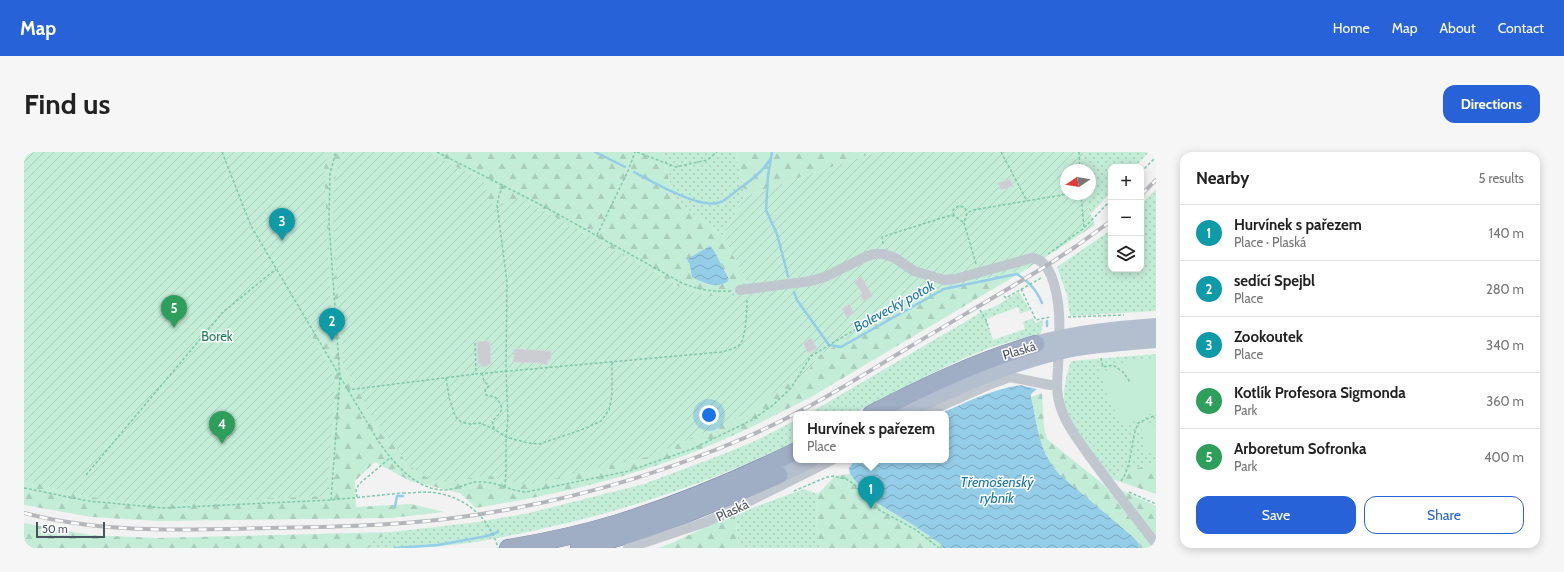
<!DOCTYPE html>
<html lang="en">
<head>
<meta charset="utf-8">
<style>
	:root { --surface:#fff; --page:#f6f6f6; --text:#222; --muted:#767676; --line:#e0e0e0; --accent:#2762d8 }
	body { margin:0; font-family:Cabin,sans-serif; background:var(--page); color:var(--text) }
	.controls { position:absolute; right:12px; top:12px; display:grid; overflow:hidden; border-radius:8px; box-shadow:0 2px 10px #0003 }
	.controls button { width:36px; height:36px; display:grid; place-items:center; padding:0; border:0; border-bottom:1px solid var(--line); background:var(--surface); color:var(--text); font:20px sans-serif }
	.compass { position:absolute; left:1036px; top:12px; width:36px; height:36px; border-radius:50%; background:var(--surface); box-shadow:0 2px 10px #0003; rotate:258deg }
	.scale { position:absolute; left:12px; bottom:10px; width:69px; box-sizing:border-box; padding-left:4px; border:2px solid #4a525e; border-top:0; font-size:11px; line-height:14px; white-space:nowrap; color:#4a525e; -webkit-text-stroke:3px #fff; paint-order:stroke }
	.you { position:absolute; left:685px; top:263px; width:14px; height:14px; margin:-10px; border:3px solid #fff; border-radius:50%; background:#1a73e8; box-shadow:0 0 0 6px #1a73e833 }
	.badge { display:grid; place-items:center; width:26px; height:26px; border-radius:50%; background:var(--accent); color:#fff; font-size:13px; font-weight:700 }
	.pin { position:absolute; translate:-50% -33px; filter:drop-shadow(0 1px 2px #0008) }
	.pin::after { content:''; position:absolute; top:21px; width:14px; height:12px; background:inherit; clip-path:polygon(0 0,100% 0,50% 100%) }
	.popup { position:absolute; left:769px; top:259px; width:156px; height:52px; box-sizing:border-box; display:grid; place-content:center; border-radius:8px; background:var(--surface); filter:drop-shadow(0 1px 3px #0005); font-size:13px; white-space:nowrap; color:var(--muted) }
	.popup b { font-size:15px; color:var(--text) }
	.popup::after { content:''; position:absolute; left:50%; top:100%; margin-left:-8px; border:8px solid transparent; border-top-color:var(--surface) }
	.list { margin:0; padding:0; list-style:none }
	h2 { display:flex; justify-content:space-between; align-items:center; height:52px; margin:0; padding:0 16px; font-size:17px }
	h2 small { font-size:13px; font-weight:400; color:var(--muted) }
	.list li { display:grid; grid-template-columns:26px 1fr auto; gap:12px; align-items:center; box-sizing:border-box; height:56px; padding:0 16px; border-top:1px solid var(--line) }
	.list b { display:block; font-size:15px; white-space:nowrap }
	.list p { margin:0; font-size:13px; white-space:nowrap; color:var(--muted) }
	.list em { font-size:13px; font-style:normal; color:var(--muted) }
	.actions { display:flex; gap:8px; padding:12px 16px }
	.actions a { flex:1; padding:9px 0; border:1px solid var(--accent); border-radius:12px; text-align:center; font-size:14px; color:var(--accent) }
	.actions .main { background:var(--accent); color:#fff }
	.icon { flex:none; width:22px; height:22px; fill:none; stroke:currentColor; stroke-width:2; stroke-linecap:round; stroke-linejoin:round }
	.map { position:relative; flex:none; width:1132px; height:396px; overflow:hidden; border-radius:12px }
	header { display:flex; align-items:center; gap:24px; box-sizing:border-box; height:56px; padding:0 20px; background:var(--accent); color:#fff }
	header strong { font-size:19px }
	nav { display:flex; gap:22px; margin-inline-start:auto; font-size:14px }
	.intro { display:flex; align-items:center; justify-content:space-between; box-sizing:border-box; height:96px; padding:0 24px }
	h1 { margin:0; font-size:28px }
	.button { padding:10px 18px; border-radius:12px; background:var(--accent); color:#fff; font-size:14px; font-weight:700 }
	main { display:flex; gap:24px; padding:0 24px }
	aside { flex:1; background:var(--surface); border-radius:12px; box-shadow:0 2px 10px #0003 }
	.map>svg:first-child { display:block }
	.grass { fill:url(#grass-dots) }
	.forest { fill:url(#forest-firs); fill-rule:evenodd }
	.garden { fill:url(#garden-furrows) }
	.pitch { fill:#c4edd8 }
	.water { fill:url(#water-waves) }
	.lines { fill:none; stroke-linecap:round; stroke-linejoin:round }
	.stream { stroke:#94cde7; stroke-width:2.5 }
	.building { fill:#cccdd3; stroke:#d6d7dc }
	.trunk-casing { stroke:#788aa8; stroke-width:18 }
	.path { stroke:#7ec9ac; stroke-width:1.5; stroke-dasharray:3 2; stroke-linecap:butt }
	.minor { stroke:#c0c7cf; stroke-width:10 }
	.primary { stroke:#b3bece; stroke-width:16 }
	.trunk { stroke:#a0aec5; stroke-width:17 }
	.rail-casing { stroke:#b4b6bb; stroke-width:4 }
	.rail { stroke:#fff; stroke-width:2.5; stroke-dasharray:8; stroke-linecap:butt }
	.path-bridge { stroke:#7ec9ac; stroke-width:1.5; stroke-dasharray:3 2; stroke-linecap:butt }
	.labels { text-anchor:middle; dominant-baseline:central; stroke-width:3; stroke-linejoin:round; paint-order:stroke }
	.park-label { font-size:13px; fill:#1f7b57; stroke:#fff }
	.street-label { font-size:13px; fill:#4a525e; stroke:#fff }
	.water-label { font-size:14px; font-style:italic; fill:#1778a4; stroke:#fff }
</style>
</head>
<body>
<header>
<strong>Map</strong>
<nav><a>Home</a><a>Map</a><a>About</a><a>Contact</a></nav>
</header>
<div class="intro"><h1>Find us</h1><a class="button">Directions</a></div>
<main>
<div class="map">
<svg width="1132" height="396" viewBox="0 0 1132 396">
	<defs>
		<pattern id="grass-dots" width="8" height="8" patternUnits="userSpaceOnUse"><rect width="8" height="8" fill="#c4edd8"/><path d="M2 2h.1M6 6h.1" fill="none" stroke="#aacdbc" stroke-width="1.8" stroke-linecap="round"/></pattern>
		<pattern id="forest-firs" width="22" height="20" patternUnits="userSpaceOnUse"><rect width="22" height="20" fill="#c4edd8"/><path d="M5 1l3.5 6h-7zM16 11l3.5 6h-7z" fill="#aacdbc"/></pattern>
		<pattern id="garden-furrows" width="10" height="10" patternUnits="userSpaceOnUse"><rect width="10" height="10" fill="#c4edd8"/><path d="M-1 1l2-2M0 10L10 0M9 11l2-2" fill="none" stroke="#aacdbc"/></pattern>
		<pattern id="water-waves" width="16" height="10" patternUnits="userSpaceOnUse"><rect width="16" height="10" fill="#94cde7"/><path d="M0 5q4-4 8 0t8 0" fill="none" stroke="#7ba9be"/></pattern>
	</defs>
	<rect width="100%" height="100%" fill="#f3f2f2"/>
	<!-- grass -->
	<path class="grass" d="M639 0H712L721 44 699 84 649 47Z
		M1058 0H1125L1111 15H1087V40L1067 62 1063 54 1062 42H1066V18H1060Z
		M1132 37V159L1046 164 1043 143 1033 115 1087 78V117H1117V52Z
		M995 140 1006 158 996 162 994 155 962 167 969 188 1001 177 999 170 1009 166 1011 171 1018 168 1019 173 1016 184C970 187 909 221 867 242 858 246 835 260 826 262 813 264 797 262 784 262L961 158 970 155Z
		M1132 202V311L1095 321 1088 327C1074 308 1040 269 1040 245 1040 232 1043 221 1047 209Z
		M772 268V289C692 328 608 357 521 376 487 384 452 391 417 394 393 396 369 396 345 396V391L368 380 454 370 505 361 620 332 702 301 731 289Z
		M780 337 794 342 792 374 797 396H715L711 362Z"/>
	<!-- forest -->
	<path class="forest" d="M0 0H639L649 47 699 84 721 126 725 140 795 203 910 138 1003 117 787 245C732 274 675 301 615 319 561 336 507 347 452 356L436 341 386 329 351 310 331 329 332 355 387 352 420 360 367 366 133 369 68 365 0 353ZM686 94 689 97 705 127 704 129 684 133 668 125C665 113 678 103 686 94Z
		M712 0H853L721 44Z
		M1018 241 1020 275 1023 287 1080 333 1130 396H1116L1115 392 1035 322C1014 298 1014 275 1007 245Z
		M1132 311V342L1088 327 1095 321Z
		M826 322 846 346 894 376 918 393 919 396H797L792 375 794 342 811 324Z
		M1095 337 1132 354V385Z
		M711 362 715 396H634L645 392Z
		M0 371 66 383 132 386 368 380 345 391V396H0Z"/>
	<!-- garden -->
	<path class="garden" d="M0 0H305L300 17 308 172 287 183 306 217 311 231 303 344 118 352 61 344 0 328Z
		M319 0H403L460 29 466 52 481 53 494 46 520 59 656 135C682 146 697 147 725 140L721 126 699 84 721 44 853 0H1058L1060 18H1042V42H1062L1063 54 1071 73 1003 117 910 138 795 203 778 228 765 227 730 258 627 304 503 333 462 323 427 330 407 328 385 314 347 263 319 212 310 91 309 45 312 20Z"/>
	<!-- pitch -->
	<path class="pitch" d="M1132 206V260L1120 264 1103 272C1089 263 1080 237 1077 221L1107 207Z
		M1130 271 1132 282V300L1122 302 1117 274Z"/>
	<!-- water -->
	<path class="water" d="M686 94 689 97 705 127 704 129C693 138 679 131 668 125 666 117 668 116 663 107Z
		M998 233 999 234 1013 237 1007 242V245C1014 275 1014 298 1035 322L1110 386 1115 392 1116 396H919L918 393 894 376 845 346 826 322 825 316 831 308H922V262H916C943 250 969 237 998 233Z"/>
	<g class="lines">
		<!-- stream -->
		<path class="stream" d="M571 0 601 15
			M748 0 744 24 742 58 753 82 764 124
			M610 20C627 29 674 56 693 51 703 49 709 41 716 36 729 27 739 19 747 6
			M770 140 773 148 805 193 817 195 920 137 993 122C1005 130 1012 137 1018 151
			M1023 174V169
			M371 355 373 344H379
			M371 396 414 393 463 384 474 380"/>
	</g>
	<!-- building -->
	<path class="building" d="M986 27 989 34 977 38 974 31Z
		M837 125 849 144 839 149 836 142 838 141 830 129Z
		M825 152 830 161 823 166 818 157Z
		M787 186 793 196 784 201 779 191Z
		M466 189 467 212H464V214L457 215V212H454L453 190Z
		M490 197 527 199V208H524L523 213 517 211 489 210Z"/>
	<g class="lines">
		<!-- trunk casing -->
		<g class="trunk-casing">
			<path id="trunk" d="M847 262C901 234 953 209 1012 192
				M484 396C521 390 558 382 594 371 655 352 715 327 772 299
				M555 396C625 380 690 351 755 323"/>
		</g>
		<!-- path -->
		<path class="path" d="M198 0 227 74 353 287C368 310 396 344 428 337 439 335 448 328 460 330 475 331 487 339 502 340L605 319 668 297 728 268 749 253 767 236 787 204 827 180 908 135
			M413 0 521 55 658 131C675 138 689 140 707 139
			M613 0 652 15 683 8 693 0
			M977 0 1003 49
			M1055 0 1056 18
			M1117 20 1132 5
			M479 34 475 43 473 53 483 130 482 219 484 267 482 285V317L481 336
			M1045 42 1057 44 1060 76
			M930 64 929 58 934 54 940 55 943 60
			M573 83 604 19 611 0
			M859 92 858 85 924 64H930L939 70
			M1024 102 1060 76 1087 48
			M952 112 940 71 943 61 949 58 1044 42
			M997 137 1012 168 1026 165
			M980 144 982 146 1017 126
			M956 158 962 168 965 177
			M1044 165 1100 163
			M451 191 452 222 697 200C703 198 713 197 717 191 722 182 723 157 723 147
			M1077 206 1079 215 1089 213 1099 220 1106 230
			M458 221 460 229 465 234 461 238 462 243 471 245C481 256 479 259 468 269L470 277
			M422 226 425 245 431 264 437 270 446 272 456 271 470 277 482 285 504 291 515 292 557 278 577 269 585 258 588 243V210
			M323 238 452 222
			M62 323 199 160 252 117
			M1097 329C1109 313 1106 289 1114 271L1132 263
			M0 336 64 349 140 356 307 348 379 341
			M770 339 803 325 809 324 822 327 830 332 848 354 892 378 915 396
			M1105 340 1132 352
			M333 345 332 338 335 332 366 306
			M307 348 316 226 305 71 306 21 312 0"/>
		<!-- minor -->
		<path class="minor" d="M716 138 787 129 803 124 841 105 850 102H860L871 106 890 119 920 128 931 127 1008 106C1018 107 1023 114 1027 123 1039 153 1035 185 1034 216 1033 227 1032 239 1035 249 1039 269 1053 286 1064 302 1086 332 1109 362 1132 392
			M899 262 967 232 986 225 1026 233H1033
			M604 396 682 370 710 357 808 308"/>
		<!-- primary -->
		<path class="primary" d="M1012 192C1051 181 1091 177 1132 174
			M877 262C933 233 992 208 1053 196 1079 192 1106 190 1132 188
			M755 323 787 308"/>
		<!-- trunk -->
		<use href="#trunk" class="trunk"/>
		<!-- rail casing -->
		<g class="rail-casing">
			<path id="rail" d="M1117 43 1132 28
				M0 361C80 382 161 378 243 376 303 375 363 374 422 367 527 354 628 326 725 284 780 260 831 228 882 197 929 169 976 142 1022 114L1051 95 1087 69"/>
		</g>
		<!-- rail -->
		<use href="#rail" class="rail"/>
		<!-- path-bridge -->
		<path class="path-bridge" d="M379 341C390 341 402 339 413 341 443 346 466 367 474 396"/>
	</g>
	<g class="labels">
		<!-- park labels -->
		<g class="park-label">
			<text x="193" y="184">Borek</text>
		</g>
		<!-- street labels -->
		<g class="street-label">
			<text transform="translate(995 198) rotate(-17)">Plaská</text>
			<text transform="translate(708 358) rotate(-25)">Plaská</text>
		</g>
		<!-- water labels -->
		<g class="water-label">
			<text transform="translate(870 154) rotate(-29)">Bolevecký potok</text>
			<text x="973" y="330">Třemošenský<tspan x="973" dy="16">rybník</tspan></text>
		</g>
	</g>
</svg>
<div class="controls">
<button>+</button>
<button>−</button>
<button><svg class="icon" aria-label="layers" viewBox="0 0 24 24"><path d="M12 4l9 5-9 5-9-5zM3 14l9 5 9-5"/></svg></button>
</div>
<svg class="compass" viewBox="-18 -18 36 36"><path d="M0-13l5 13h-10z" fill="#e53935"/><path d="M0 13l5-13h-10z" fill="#767676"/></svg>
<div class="scale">50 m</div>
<div class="you"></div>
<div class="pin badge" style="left:847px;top:357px;background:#0f9aa8">1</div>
<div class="popup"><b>Hurvínek s pařezem</b>Place</div>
<div class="pin badge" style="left:308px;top:189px;background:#0f9aa8">2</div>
<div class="pin badge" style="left:258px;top:89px;background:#0f9aa8">3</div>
<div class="pin badge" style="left:198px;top:292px;background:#2e9e5b">4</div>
<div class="pin badge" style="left:150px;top:176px;background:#2e9e5b">5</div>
</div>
<aside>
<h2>Nearby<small>5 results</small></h2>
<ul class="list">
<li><span class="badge" style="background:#0f9aa8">1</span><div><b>Hurvínek s pařezem</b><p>Place · Plaská</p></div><em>140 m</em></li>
<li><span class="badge" style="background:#0f9aa8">2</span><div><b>sedící Spejbl</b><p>Place</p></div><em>280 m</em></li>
<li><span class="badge" style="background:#0f9aa8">3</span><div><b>Zookoutek</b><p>Place</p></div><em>340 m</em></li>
<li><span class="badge" style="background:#2e9e5b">4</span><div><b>Kotlík Profesora Sigmonda</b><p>Park</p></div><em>360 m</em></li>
<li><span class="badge" style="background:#2e9e5b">5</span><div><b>Arboretum Sofronka</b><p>Park</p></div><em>400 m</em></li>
</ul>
<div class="actions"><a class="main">Save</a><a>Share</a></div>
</aside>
</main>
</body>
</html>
